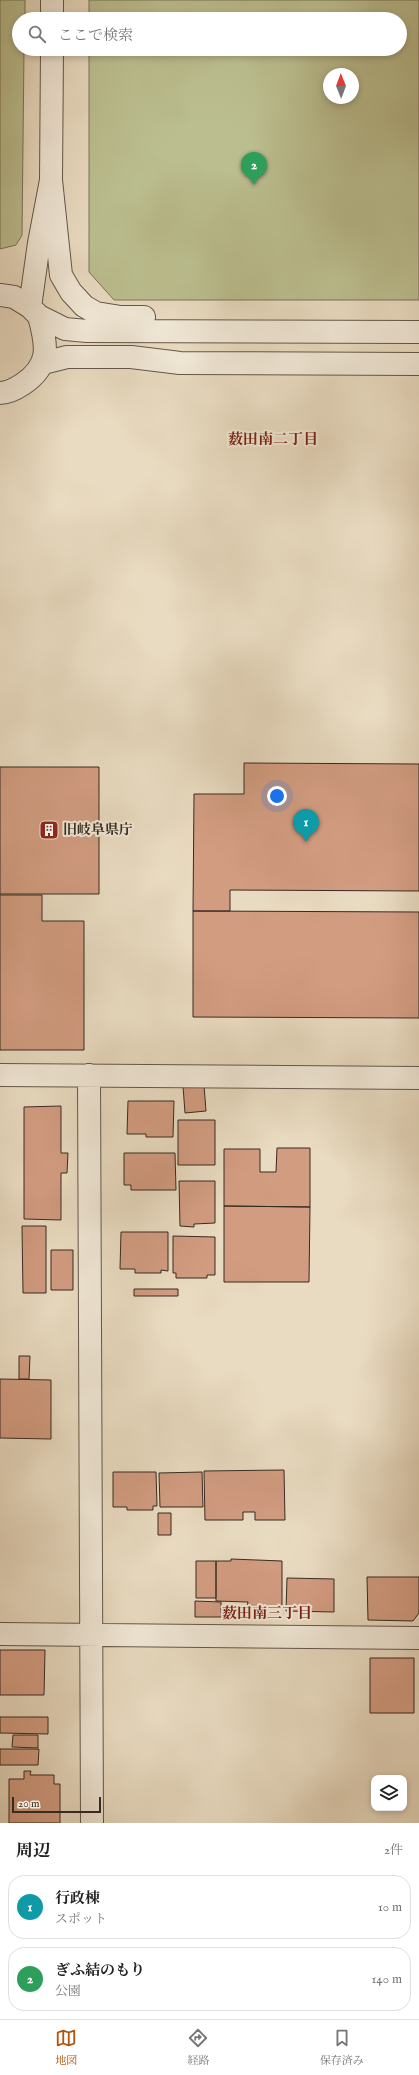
<!DOCTYPE html>
<html lang="ja">
<head>
<meta charset="utf-8">
<style>
	:root { --surface:#fff; --page:#f6f6f6; --text:#222; --muted:#767676; --line:#e0e0e0; --accent:#b45309 }
	body { margin:0; font-family:"IM FELL English","Noto Serif JP",serif; background:var(--page); color:var(--text) }
	.controls { position:absolute; right:12px; bottom:12px; display:grid; overflow:hidden; border-radius:8px; box-shadow:0 2px 6px #0003 }
	.controls button { width:36px; height:36px; display:grid; place-items:center; padding:0; border:0; border-bottom:1px solid var(--line); background:var(--surface); color:var(--text); font:20px sans-serif }
	.compass { position:absolute; left:323px; top:68px; width:36px; height:36px; border-radius:50%; background:var(--surface); box-shadow:0 2px 6px #0003; rotate:359deg }
	.scale { position:absolute; left:12px; bottom:10px; width:89px; box-sizing:border-box; padding-left:4px; border:2px solid #382b21; border-top:0; font-size:11px; line-height:14px; white-space:nowrap; color:#382b21; -webkit-text-stroke:3px #f1e8d7; paint-order:stroke }
	.you { position:absolute; left:277px; top:796px; width:14px; height:14px; margin:-10px; border:3px solid #fff; border-radius:50%; background:#1a73e8; box-shadow:0 0 0 6px #1a73e833 }
	.badge { display:grid; place-items:center; width:26px; height:26px; border-radius:50%; background:var(--accent); color:#fff; font-size:13px; font-weight:700 }
	.pin { position:absolute; translate:-50% -33px; filter:drop-shadow(0 1px 2px #0008) }
	.pin::after { content:''; position:absolute; top:21px; width:14px; height:12px; background:inherit; clip-path:polygon(0 0,100% 0,50% 100%) }
	.list { margin:0; padding:0; list-style:none }
	h2 { display:flex; justify-content:space-between; align-items:center; height:52px; margin:0; padding:0 16px; font-size:17px }
	h2 small { font-size:13px; font-weight:400; color:var(--muted) }
	.list li { display:grid; grid-template-columns:26px 1fr auto; gap:12px; align-items:center; box-sizing:border-box; height:64px; margin:0 8px 8px; padding:0 8px; border:1px solid var(--line); border-radius:16px }
	.list b { display:block; font-size:15px; white-space:nowrap }
	.list p { margin:0; font-size:13px; white-space:nowrap; color:var(--muted) }
	.list em { font-size:13px; font-style:normal; color:var(--muted) }
	.icon { flex:none; width:22px; height:22px; fill:none; stroke:currentColor; stroke-width:2; stroke-linecap:round; stroke-linejoin:round }
	.map { position:relative; flex:none; width:419px; height:1823px; overflow:hidden }
	.search { position:absolute; background:var(--surface); box-shadow:0 2px 6px #0003; left:12px; right:12px; top:12px; height:44px; display:flex; align-items:center; gap:10px; box-sizing:border-box; padding:0 14px; border-radius:22px; color:var(--muted); font-size:15px }
	.sheet { height:196px; background:var(--surface) }
	nav { display:flex; justify-content:space-around; align-items:center; box-sizing:border-box; height:56px; border-top:1px solid var(--line); background:var(--surface); font-size:11px; color:var(--muted) }
	nav a { display:grid; justify-items:center; gap:2px }
	nav .on { color:var(--accent) }
	.map>svg:first-child { display:block }
	.green { fill:#bbbe8f; stroke:#7a7458; fill-rule:evenodd }
	.building { fill:#d29c81; stroke:#382b21 }
	.lines { fill:none; stroke-linecap:round; stroke-linejoin:round }
	.minor-casing { stroke:#645749; stroke-width:24 }
	.minor { stroke:#f1e8d7; stroke-width:22 }
	.labels { text-anchor:middle; dominant-baseline:central; stroke-width:4; stroke-linejoin:round; paint-order:stroke }
	.poi-label { font-size:14px; font-weight:bold; fill:#382b21; stroke:#f1e8d7; text-anchor:start }
	.neighbourhood-label { font-size:15px; font-weight:bold; fill:#7a1f14; stroke:#f1e8d7 }
</style>
</head>
<body>
<div class="map">
<svg width="419" height="1823" viewBox="0 0 419 1823">
	<rect width="100%" height="100%" fill="#e9dbc1"/>
	<filter id="stains"><feTurbulence type="fractalNoise" baseFrequency=".005" numOctaves="4"/><feColorMatrix values="0 0 0 0 .2 0 0 0 0 .09 0 0 0 0 .02 0 0 0 .5 -.17"/></filter>
	<radialGradient id="worn" r=".72"><stop offset=".6" stop-color="#630" stop-opacity="0"/><stop offset="1" stop-color="#630" stop-opacity=".3"/></radialGradient>
	<!-- green -->
	<path class="green" d="M0 0H25V19H19V49H24L22 235 16 245 0 249Z
		M89 0H419V300H114L89 272V49H400V19H89ZM329 74H353V98H329Z"/>
	<!-- building -->
	<path class="building" d="M244 763 419 764V891L230 890V911H193L194 794H244Z
		M0 767H99V894H0Z
		M0 895H42V921H84V1050H0Z
		M193 911 419 912V1018L193 1017Z
		M204 1085 206 1111 185 1113 183 1086Z
		M128 1101H174L173 1137H146V1134H127Z
		M61 1106V1153H68L67 1173H61V1220L24 1219V1107Z
		M178 1120H215V1165H178Z
		M277 1148H310V1207L224 1206V1149H260V1172H276Z
		M124 1153H175L176 1190H131V1185H124Z
		M179 1181H215V1223L194 1224V1227L180 1226Z
		M224 1206 310 1207 309 1282H224Z
		M22 1226H46V1293H23Z
		M121 1232H168V1271L161 1270V1273H135V1269H120Z
		M173 1236 215 1237V1275H207V1278H176V1273H173Z
		M51 1250H73V1290H51Z
		M134 1289H178V1296H134Z
		M19 1356H30L29 1379H19Z
		M0 1379 51 1380V1439L0 1438Z
		M284 1470 285 1520H255V1512H243V1520H205L204 1471Z
		M113 1472H156L157 1506H153V1510H127V1507H113Z
		M202 1472 203 1507H160L159 1473Z
		M158 1513H171V1535H158Z
		M231 1559 282 1561V1606H247L248 1602 216 1601V1561H231Z
		M196 1561H216V1598H196Z
		M367 1577H419V1613L413 1621 368 1620Z
		M287 1578 334 1579V1612L286 1611Z
		M195 1601 221 1602V1617H195Z
		M0 1650H45L44 1695H0Z
		M370 1658H414V1713H370Z
		M0 1717H48V1734L0 1733Z
		M13 1735H38V1748L12 1747Z
		M0 1749H39L38 1765H0Z
		M24 1771H31L30 1775H54V1784H60V1823H9V1779H24Z"/>
	<g class="lines">
		<!-- minor casing -->
		<g class="minor-casing">
			<path id="minor" d="M52 0V19
				M51 180 61 275 71 292 84 306 96 313 121 317H144
				M0 295 14 297 30 307 39 316 65 329 87 331 419 332
				M30 307 39 243 51 180 52 49
				M43 363 67 357H131L180 363 419 364
				M0 393C7 393 17 388 23 384 51 365 47 346 39 316
				M0 1075 419 1078
				M89 1075 92 1823
				M0 1634 419 1638"/>
		</g>
		<!-- minor -->
		<use href="#minor" class="minor"/>
	</g>
	<!-- icons -->
	<defs>
		<g id="building-square" transform="scale(1)"><rect x="-9" y="-9" width="18" height="18" rx="4" fill="#8f2418" stroke="#f1e8d7"/><path d="M-4-6H4V6H1V3H-1V6H-4ZM-2.5-4.3h1.7v1.8h-1.7ZM.8-4.3h1.7v1.8H.8ZM-2.5-1h1.7V.8h-1.7ZM.8-1h1.7V.8H.8Z" fill="#fff"/></g>
	</defs>
	<g fill-rule="evenodd">
		<use href="#building-square" x="49" y="830"/>
	</g>
	<g class="labels">
		<!-- poi labels -->
		<g class="poi-label">
			<text x="63" y="830">旧岐阜県庁</text>
		</g>
		<!-- neighbourhood labels -->
		<g class="neighbourhood-label">
			<text x="273" y="439">薮田南二丁目</text>
			<text x="267" y="1613">薮田南三丁目</text>
		</g>
	</g>
	<rect width="100%" height="100%" filter="url(#stains)"/>
	<rect width="100%" height="100%" fill="url(#worn)"/>
</svg>
<div class="controls">
<button><svg class="icon" aria-label="layers" viewBox="0 0 24 24"><path d="M12 4l9 5-9 5-9-5zM3 14l9 5 9-5"/></svg></button>
</div>
<svg class="compass" viewBox="-18 -18 36 36"><path d="M0-13l5 13h-10z" fill="#e53935"/><path d="M0 13l5-13h-10z" fill="#767676"/></svg>
<div class="scale">20 m</div>
<div class="you"></div>
<div class="pin badge" style="left:306px;top:842px;background:#0f9aa8">1</div>
<div class="pin badge" style="left:254px;top:185px;background:#2e9e5b">2</div>
<div class="search"><svg class="icon" aria-label="search" viewBox="0 0 24 24"><circle cx="10" cy="10" r="6"/><path d="M15 15l6 6"/></svg>ここで検索</div>
</div>
<section class="sheet">
<h2>周辺<small>2件</small></h2>
<ul class="list">
<li><span class="badge" style="background:#0f9aa8">1</span><div><b>行政棟</b><p>スポット</p></div><em>10 m</em></li>
<li><span class="badge" style="background:#2e9e5b">2</span><div><b>ぎふ結のもり</b><p>公園</p></div><em>140 m</em></li>
</ul>
</section>
<nav>
<a class="on"><svg class="icon" aria-label="map" viewBox="0 0 24 24"><path d="M3 6l6-2 6 2 6-2v14l-6 2-6-2-6 2zM9 4v14M15 6v14"/></svg>地図</a>
<a><svg class="icon" aria-label="directions" viewBox="0 0 24 24"><path d="M12 3l9 9-9 9-9-9zM9 14v-3h6M13 9l2 2-2 2"/></svg>経路</a>
<a><svg class="icon" aria-label="saved" viewBox="0 0 24 24"><path d="M7 4h10v16l-5-4-5 4z"/></svg>保存済み</a>
</nav>
</body>
</html>
